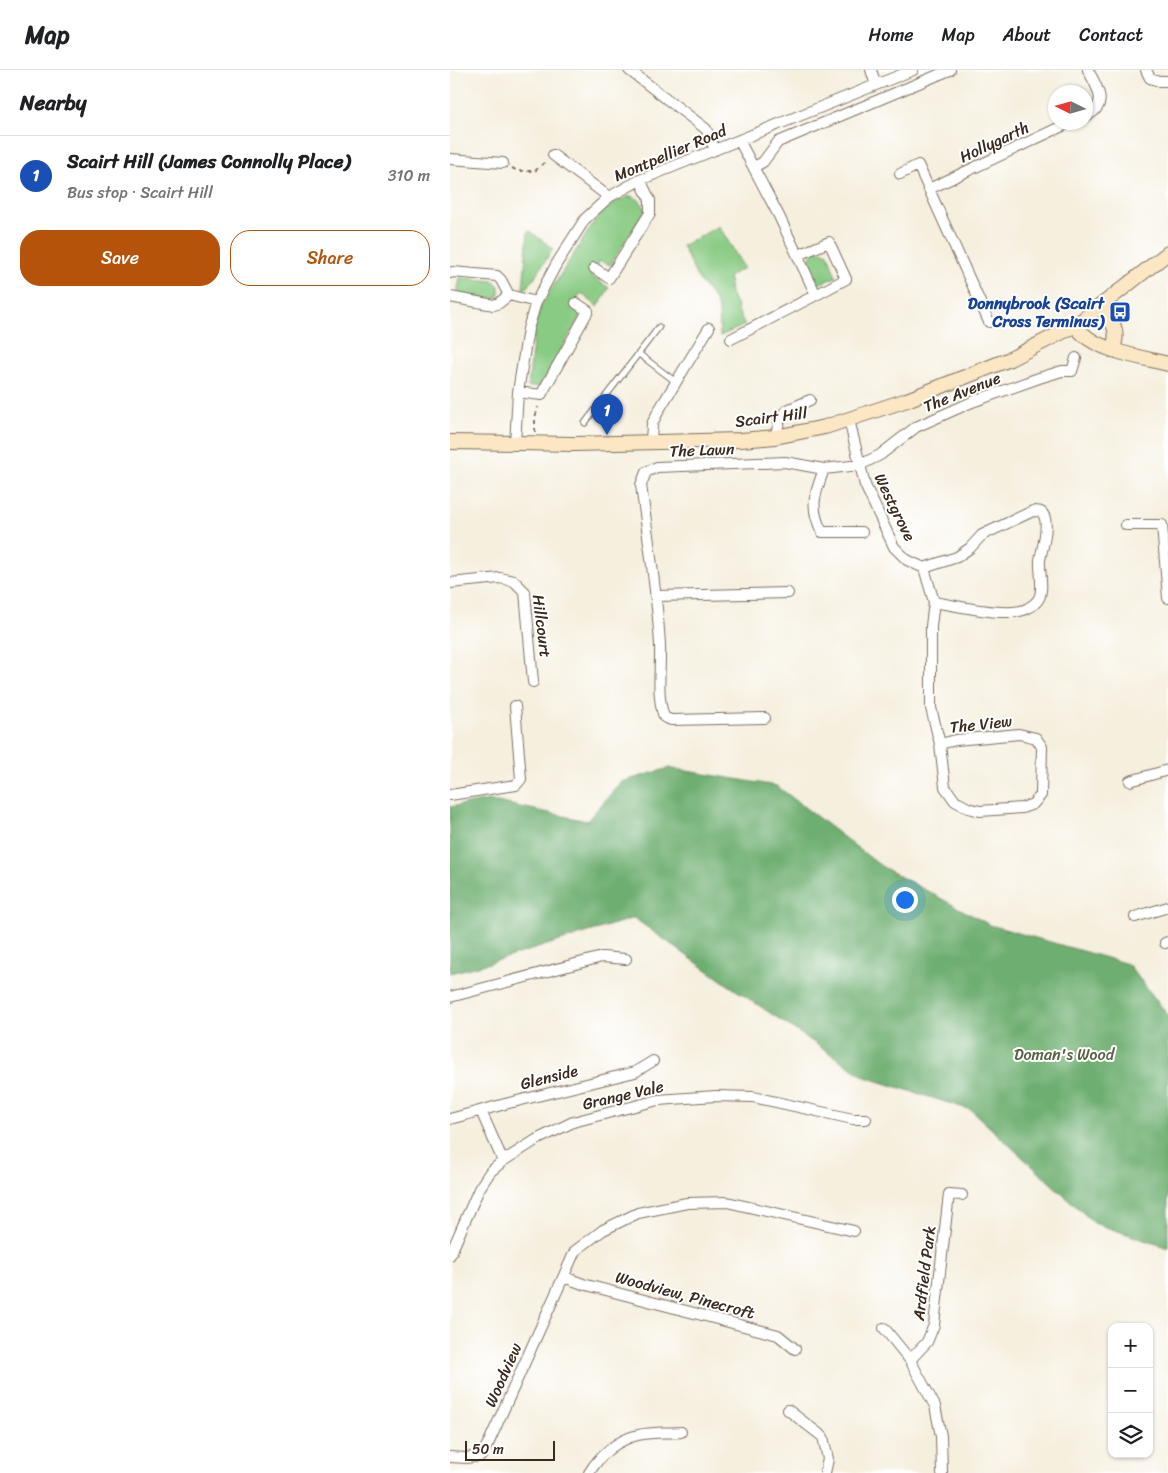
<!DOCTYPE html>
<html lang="en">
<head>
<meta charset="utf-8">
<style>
	:root { --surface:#fff; --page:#f2f2f2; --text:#202124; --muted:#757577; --line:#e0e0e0; --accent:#b45309 }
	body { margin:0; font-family:Sriracha,sans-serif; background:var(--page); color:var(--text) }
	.controls { position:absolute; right:15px; bottom:15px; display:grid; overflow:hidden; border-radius:10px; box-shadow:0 1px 4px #0004 }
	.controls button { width:45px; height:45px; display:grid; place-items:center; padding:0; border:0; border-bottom:1px solid var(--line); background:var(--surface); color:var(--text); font:25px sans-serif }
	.compass { position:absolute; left:598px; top:15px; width:45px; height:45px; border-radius:50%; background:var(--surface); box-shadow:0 1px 4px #0004; rotate:275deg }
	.scale { position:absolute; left:15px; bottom:12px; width:90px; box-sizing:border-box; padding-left:5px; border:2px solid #3b2a1e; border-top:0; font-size:14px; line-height:18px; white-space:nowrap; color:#3b2a1e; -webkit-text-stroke:4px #fff; paint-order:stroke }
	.you { position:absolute; left:454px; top:829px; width:18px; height:18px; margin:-12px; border:4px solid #fff; border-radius:50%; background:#1a73e8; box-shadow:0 0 0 8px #1a73e833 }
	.badge { display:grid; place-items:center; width:32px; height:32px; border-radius:50%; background:var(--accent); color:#fff; font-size:16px; font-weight:700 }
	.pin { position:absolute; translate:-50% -41px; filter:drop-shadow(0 1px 2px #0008) }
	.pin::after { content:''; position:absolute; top:26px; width:18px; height:15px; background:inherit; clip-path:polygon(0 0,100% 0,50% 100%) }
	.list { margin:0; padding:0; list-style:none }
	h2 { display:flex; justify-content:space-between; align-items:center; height:65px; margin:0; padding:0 20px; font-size:21px }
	h2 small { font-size:16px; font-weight:400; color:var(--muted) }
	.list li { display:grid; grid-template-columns:32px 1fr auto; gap:15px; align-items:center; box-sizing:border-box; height:80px; padding:0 20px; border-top:1px solid var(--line) }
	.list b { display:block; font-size:19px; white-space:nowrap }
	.list p { margin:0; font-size:16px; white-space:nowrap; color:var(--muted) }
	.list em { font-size:16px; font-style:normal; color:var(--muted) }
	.actions { display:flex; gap:10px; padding:15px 20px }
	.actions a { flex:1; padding:11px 0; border:1px solid var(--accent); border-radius:20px; text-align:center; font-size:18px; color:var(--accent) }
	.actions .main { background:var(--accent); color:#fff }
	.icon { flex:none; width:28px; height:28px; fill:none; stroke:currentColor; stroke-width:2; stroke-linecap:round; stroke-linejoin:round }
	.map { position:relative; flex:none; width:718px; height:1403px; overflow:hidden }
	header { display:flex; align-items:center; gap:30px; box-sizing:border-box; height:70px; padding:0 25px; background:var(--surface); border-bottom:1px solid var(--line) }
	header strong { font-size:24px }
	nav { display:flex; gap:28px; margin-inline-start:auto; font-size:18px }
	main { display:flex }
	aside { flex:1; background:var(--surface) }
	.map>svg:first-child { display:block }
	.green { fill:#89cb83; stroke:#627a50 }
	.forest { fill:#6eaf71; stroke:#546c48 }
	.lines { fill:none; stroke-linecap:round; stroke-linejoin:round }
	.lane-casing { stroke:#7c6f61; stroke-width:7 }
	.street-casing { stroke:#7c6f61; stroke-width:12 }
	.secondary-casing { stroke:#7c6f61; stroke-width:16 }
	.path { stroke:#7c6f61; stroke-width:2; stroke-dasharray:4 4; stroke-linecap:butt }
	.lane { stroke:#fff; stroke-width:5 }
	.street { stroke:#fff; stroke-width:10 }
	.secondary { stroke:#fbe7c3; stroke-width:14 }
	.labels { text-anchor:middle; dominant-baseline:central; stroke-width:4; stroke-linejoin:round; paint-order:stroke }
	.street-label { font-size:16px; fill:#3b2a1e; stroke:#fff }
	.transit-label { font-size:16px; font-weight:bold; fill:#164399; stroke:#fff; text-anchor:end }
	.park-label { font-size:16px; fill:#566241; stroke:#fff }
</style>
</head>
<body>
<header>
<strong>Map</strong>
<nav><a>Home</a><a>Map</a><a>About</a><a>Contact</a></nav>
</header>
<main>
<aside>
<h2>Nearby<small></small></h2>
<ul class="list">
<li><span class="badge" style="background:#1a4fb4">1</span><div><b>Scairt Hill (James Connolly Place)</b><p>Bus stop · Scairt Hill</p></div><em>310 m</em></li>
</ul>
<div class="actions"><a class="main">Save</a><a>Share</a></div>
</aside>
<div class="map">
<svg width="718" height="1403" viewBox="0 0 718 1403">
	<rect width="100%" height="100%" fill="#fff"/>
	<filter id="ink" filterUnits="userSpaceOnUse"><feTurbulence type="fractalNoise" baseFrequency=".02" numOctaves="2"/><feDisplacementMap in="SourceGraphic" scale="10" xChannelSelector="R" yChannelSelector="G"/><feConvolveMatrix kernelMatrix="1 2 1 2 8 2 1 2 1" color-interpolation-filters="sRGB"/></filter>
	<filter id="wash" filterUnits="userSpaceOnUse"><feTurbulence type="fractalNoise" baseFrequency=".0096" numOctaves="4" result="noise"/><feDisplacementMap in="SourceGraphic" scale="20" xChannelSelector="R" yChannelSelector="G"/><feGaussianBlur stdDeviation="1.12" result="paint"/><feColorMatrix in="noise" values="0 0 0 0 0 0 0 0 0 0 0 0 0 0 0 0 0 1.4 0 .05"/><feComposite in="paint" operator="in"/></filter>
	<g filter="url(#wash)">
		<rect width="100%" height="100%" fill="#f5efde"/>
		<!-- green -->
		<path class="green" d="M181 126C189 129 194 133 195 141L160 195 150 191 141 206 159 218 148 237 131 223 122 236 131 244 91 316 78 317 85 255 92 234 149 144 165 132Z
			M269 156 294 198 279 206 280 221 288 238 287 239 295 255 270 266 269 241 265 230 247 207 232 176Z
			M80 161 103 179 78 217 73 219 78 162Z
			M368 180 378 184 386 207 368 214 358 194C358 187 362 184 368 180Z
			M10 208 44 211 49 216V223L47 228 37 229 7 224Z"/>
		<!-- forest -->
		<path class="forest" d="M219 698 327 716 431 796 540 855 678 894 718 945V1178L644 1153 521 1040 415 1007 274 912 184 848 36 894 0 903V737L38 730 137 751 171 712Z"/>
	</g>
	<g filter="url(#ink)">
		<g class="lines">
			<!-- lane casing -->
			<g class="lane-casing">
				<path id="lane" d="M189 284 226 312
					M135 353 209 257"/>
			</g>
			<!-- street casing -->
			<g class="street-casing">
				<path id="street" d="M179 0 256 59 265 80
					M421 0 426 15
					M696 0 700 8 709 11H718
					M636 46C660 35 647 17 638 0
					M103 85 159 127
					M0 89 53 93
					M304 97 313 92 328 72 500 0
					M450 104 468 95 539 252
					M479 119 621 52
					M348 185 379 172 396 209 366 225
					M144 198 159 208 200 143V130L190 110
					M0 203 3 202 47 206 51 210 59 225 49 233 44 235 0 227
					M59 225 86 232
					M281 269 366 225 329 146 289 70
					M68 322 91 325 138 241 126 233
					M399 350 415 415 444 477 457 490 474 498 484 532 481 556V638L490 674
					M325 367 331 346 337 340 360 330
					M201 372 202 354 209 340 259 258
					M65 374 68 322 78 259 86 232 107 193 135 149 159 127 190 110 463 0
					M374 399C365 424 359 436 372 462H412
					M676 455H712L718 528
					M474 498 507 487 520 478 532 465 583 441C587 441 591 441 593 444 600 454 592 479 590 490 589 500 594 519 589 528 587 532 582 536 578 538 562 549 504 535 484 532
					M0 513 50 508 64 511 75 522 83 612
					M205 526 338 523
					M315 648 221 650 214 647C206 624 211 598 210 575 207 521 198 468 191 415L196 402 207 397 335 392 374 399 410 395 430 385 466 357 522 332 589 308 612 301H622L626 288
					M569 664 586 668 592 677 591 725 583 734 572 738 530 741 518 738 505 731 495 717 490 674 506 670Z
					M680 711 718 700
					M0 725 66 715 71 709 65 636
					M685 847 718 837
					M715 873 718 872
					M0 927 152 887 176 889
					M31 1041 53 1091
					M0 1049 55 1034 185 1002 203 991
					M0 1185 29 1119 40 1102 53 1091 86 1070 123 1052 208 1030 266 1026 303 1027 403 1049H416
					M114 1207 133 1214 328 1265 345 1279
					M434 1258 460 1290 485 1336 491 1366 492 1403
					M460 1290 477 1272 484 1255 499 1124 512 1125
					M338 1340 373 1367 378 1389 375 1403
					M0 1387 16 1388 31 1386 39 1372 125 1181 153 1160 188 1143 237 1133 277 1132 404 1161
					M139 1403C150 1385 167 1370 188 1365 201 1362 217 1363 231 1362"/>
			</g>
			<!-- secondary casing -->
			<g class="secondary-casing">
				<path id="secondary" d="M650 236C662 249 671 262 662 280
					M626 255C628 258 630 262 633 264 650 281 695 288 718 294
					M0 372 124 374 291 370 325 367 375 357 457 330 560 289 626 255 718 183"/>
			</g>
			<!-- path -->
			<path class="path" d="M62 98 68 101H85L95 92
				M85 362V348L88 337"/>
			<!-- lane -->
			<use href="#lane" class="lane"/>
			<!-- street -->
			<use href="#street" class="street"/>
			<!-- secondary -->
			<use href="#secondary" class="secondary"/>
		</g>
	</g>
	<!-- icons -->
	<defs>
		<g id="bus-square" transform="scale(1.125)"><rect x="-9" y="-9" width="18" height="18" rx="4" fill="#1a4fb4" stroke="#fff"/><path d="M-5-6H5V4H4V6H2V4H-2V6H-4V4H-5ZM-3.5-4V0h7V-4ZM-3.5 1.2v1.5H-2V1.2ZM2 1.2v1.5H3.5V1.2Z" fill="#fff"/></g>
	</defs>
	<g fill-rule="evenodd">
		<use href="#bus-square" x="670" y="242"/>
	</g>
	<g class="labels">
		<!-- street labels -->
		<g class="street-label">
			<text transform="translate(544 72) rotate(-25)">Hollygarth</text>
			<text transform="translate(220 83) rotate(-23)">Montpellier Road</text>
			<text transform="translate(512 322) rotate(-22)">The Avenue</text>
			<text transform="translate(321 347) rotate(-7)">Scairt Hill</text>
			<text transform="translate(252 380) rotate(-2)">The Lawn</text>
			<text transform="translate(445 437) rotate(64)">Westgrove</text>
			<text transform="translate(92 556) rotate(83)">Hillcourt</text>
			<text transform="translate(531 654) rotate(-6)">The View</text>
			<text transform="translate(99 1007) rotate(-14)">Glenside</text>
			<text transform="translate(173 1025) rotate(-13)">Grange Vale</text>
			<text transform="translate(474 1203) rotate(-83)">Ardfield Park</text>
			<text transform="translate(235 1225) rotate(15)">Woodview, Pinecroft</text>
			<text transform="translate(53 1305) rotate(-66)">Woodview</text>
		</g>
		<!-- transit labels -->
		<g class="transit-label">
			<text x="654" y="233">Donnybrook (Scairt<tspan x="654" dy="18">Cross Terminus)</tspan></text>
		</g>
		<!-- park labels -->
		<g class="park-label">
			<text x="614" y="984">Doman's Wood</text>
		</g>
	</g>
</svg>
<div class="controls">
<button>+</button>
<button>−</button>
<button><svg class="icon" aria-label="layers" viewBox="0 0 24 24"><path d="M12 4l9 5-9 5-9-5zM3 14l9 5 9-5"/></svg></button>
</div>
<svg class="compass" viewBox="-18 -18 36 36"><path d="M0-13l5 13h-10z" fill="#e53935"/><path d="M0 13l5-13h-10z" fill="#757577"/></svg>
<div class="scale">50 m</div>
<div class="you"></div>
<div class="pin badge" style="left:157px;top:365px;background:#1a4fb4">1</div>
</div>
</main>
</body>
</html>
